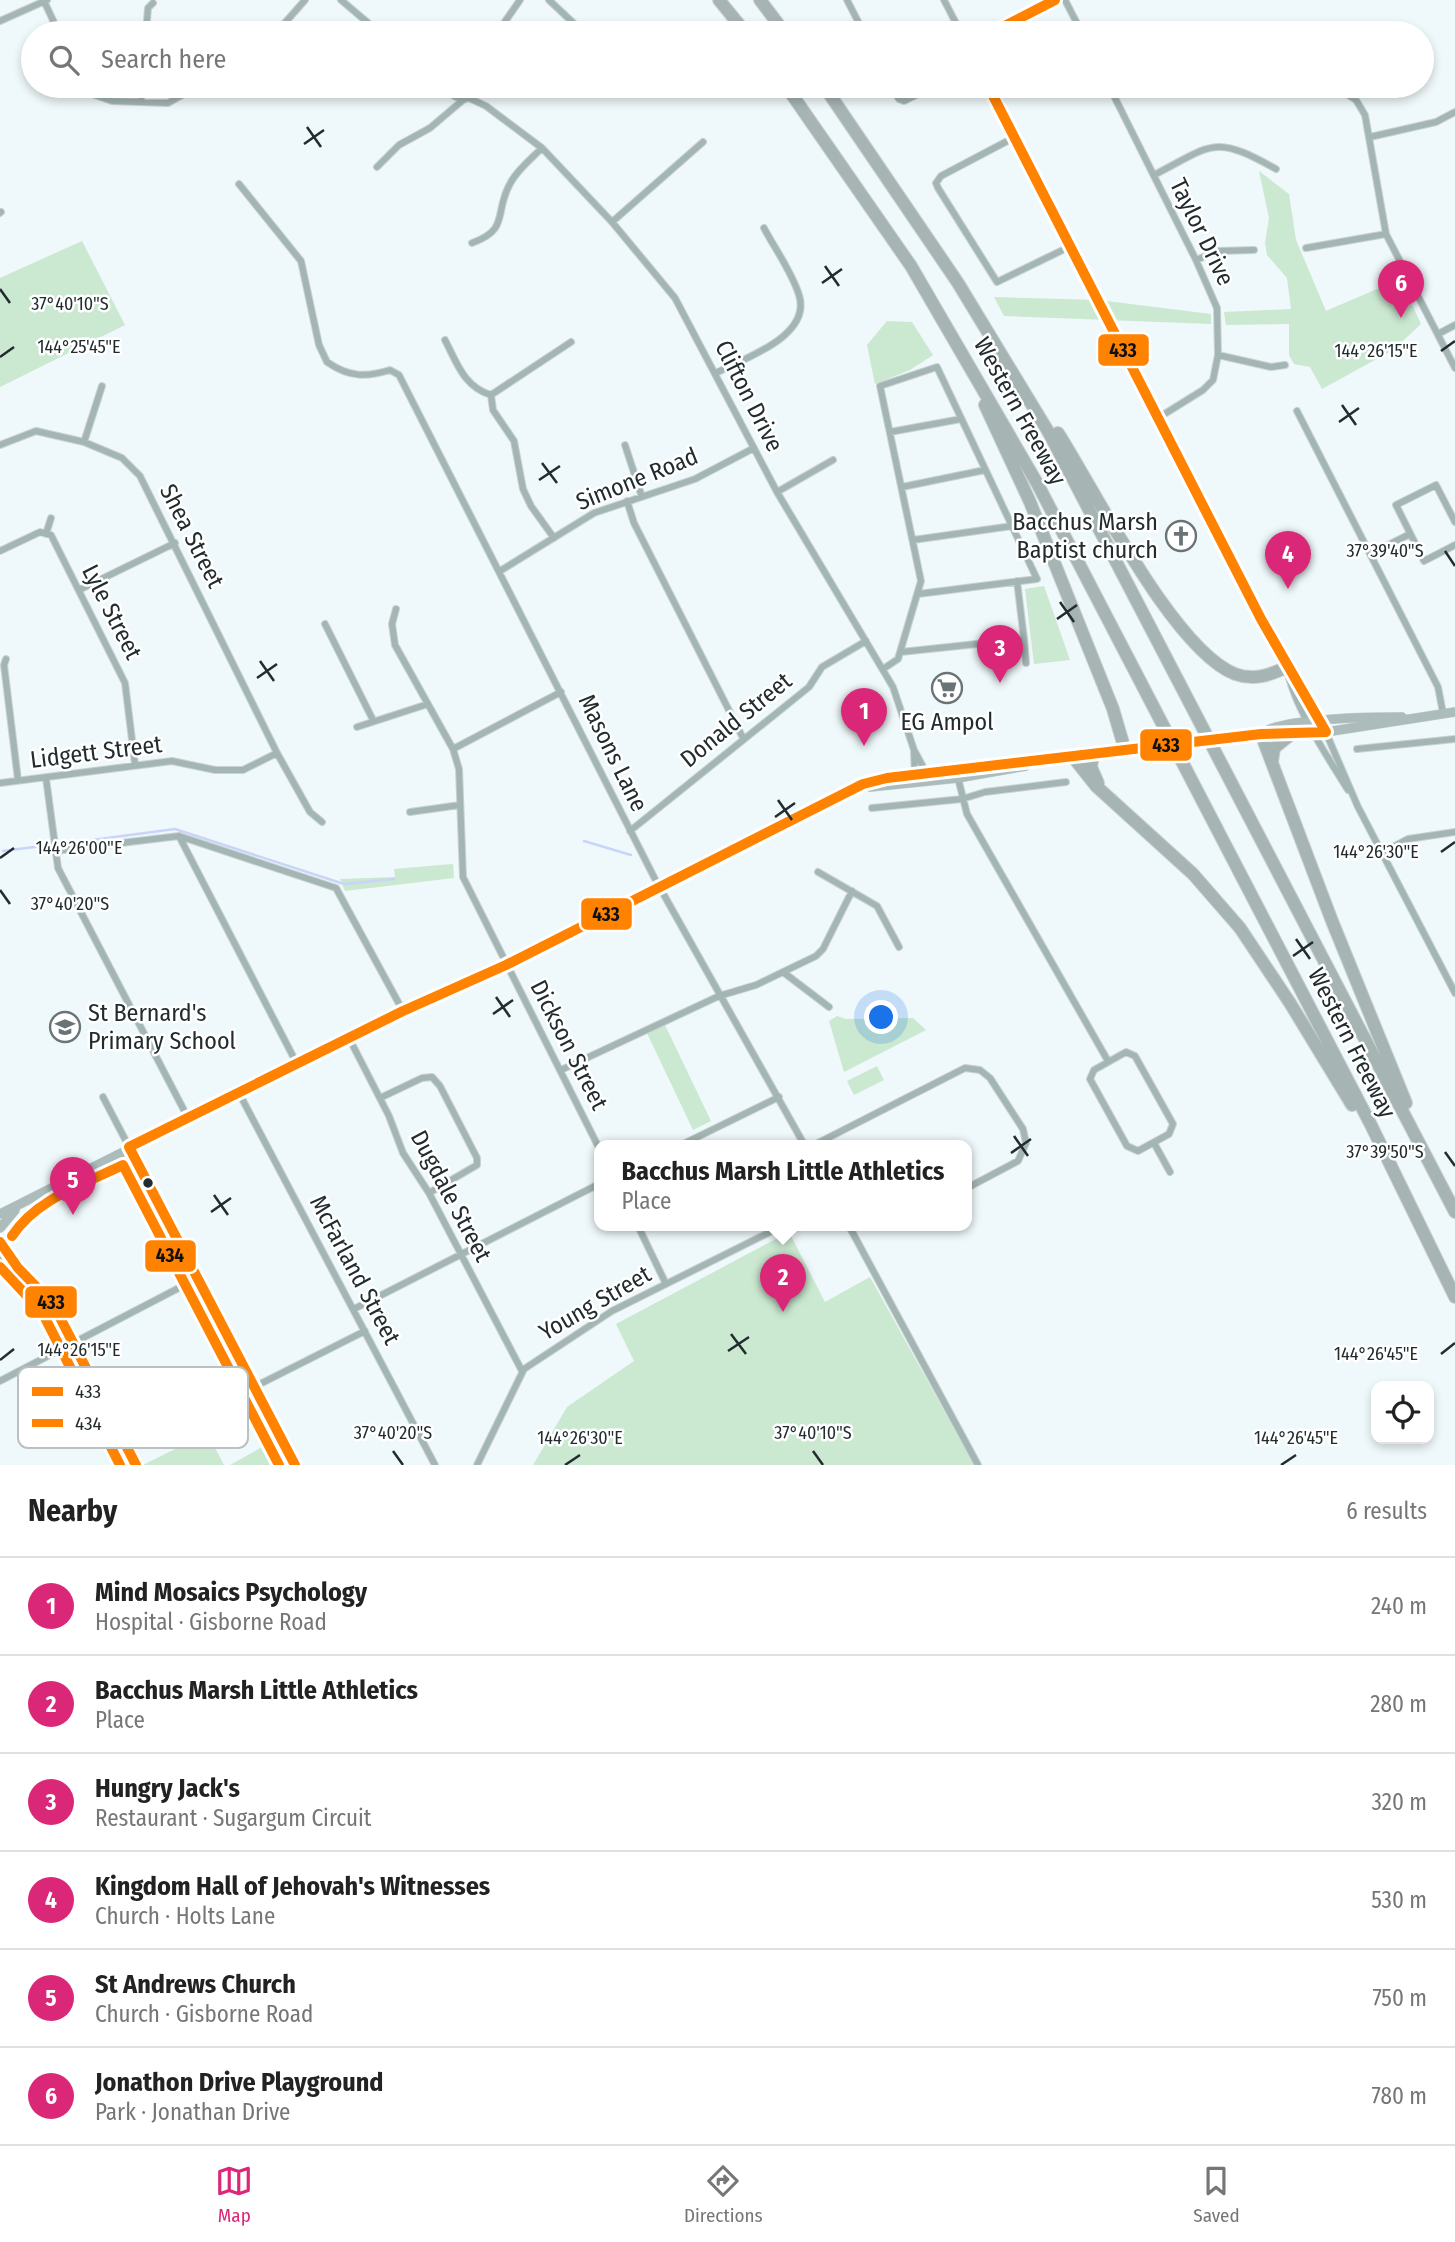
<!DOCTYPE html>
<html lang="en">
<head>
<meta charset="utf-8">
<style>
	:root { --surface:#fff; --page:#f2f2f2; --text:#222; --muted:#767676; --line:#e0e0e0; --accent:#db2777 }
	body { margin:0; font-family:"Fira Sans Condensed",sans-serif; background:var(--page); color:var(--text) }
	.controls { position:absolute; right:21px; bottom:21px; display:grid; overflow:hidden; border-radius:14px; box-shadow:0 4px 10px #0003 }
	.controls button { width:63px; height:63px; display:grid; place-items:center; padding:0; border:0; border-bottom:2px solid var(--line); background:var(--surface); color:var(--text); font:35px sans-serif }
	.you { position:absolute; left:882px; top:1018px; width:24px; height:24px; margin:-18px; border:5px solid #fff; border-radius:50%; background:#1a73e8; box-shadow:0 0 0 10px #1a73e833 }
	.badge { display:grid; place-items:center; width:46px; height:46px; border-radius:50%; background:var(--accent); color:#fff; font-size:23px; font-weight:700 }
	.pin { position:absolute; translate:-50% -58px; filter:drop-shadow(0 2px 4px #0008) }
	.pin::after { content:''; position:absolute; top:37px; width:24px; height:21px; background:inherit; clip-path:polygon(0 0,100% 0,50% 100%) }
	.popup { position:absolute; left:594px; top:1140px; width:378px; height:91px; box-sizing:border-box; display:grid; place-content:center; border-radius:14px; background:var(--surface); filter:drop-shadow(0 2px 5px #0005); font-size:23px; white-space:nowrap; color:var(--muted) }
	.popup b { font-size:26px; color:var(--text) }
	.popup::after { content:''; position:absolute; left:50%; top:100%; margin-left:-14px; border:14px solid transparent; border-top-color:var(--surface) }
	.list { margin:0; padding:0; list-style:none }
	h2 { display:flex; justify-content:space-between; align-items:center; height:91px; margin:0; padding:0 28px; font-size:30px }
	h2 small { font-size:23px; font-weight:400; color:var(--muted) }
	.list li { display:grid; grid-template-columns:46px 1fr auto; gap:21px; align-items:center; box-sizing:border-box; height:98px; padding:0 28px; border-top:2px solid var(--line) }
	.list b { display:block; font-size:26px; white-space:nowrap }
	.list p { margin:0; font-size:23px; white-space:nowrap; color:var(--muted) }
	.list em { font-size:23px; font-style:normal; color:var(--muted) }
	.icon { flex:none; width:38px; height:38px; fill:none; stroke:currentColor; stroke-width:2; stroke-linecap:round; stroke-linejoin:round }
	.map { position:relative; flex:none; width:1455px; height:1465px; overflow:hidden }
	.search { position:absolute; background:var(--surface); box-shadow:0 4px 10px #0003; left:21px; right:21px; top:21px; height:77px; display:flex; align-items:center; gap:18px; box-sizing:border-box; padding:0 24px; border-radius:38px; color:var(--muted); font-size:26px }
	.sheet { height:679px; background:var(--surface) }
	nav { display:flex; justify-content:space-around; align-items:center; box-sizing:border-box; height:98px; border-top:2px solid var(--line); background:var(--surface); font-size:19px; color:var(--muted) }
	nav a { display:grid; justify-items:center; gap:4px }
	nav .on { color:var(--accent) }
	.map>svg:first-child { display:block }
	.green { fill:#cbe8d1 }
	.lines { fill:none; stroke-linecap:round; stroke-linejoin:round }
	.stream { stroke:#c9d4fa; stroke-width:2.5 }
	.street-casing { stroke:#cbd2d4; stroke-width:8 }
	.secondary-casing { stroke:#cbd2d4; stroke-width:10 }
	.highway-casing { stroke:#cbd2d4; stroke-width:14 }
	.street { stroke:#a4b6b3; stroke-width:6 }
	.secondary { stroke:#acbcbb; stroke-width:9 }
	.highway { stroke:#a6b4b3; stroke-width:12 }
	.secondary-bridge-casing { stroke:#cbd2d4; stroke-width:10; stroke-linecap:butt }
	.secondary-bridge { stroke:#acbcbb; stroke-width:9 }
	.bus-1-casing { stroke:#fff; stroke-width:16 }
	.bus-2-casing { stroke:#fff; stroke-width:16 }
	.bus-1 { stroke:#ff8200; stroke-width:10 }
	.bus-2 { stroke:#ff8200; stroke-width:10 }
	.ticks { fill:none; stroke:#222c2e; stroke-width:2.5 }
	.bus-dot { fill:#222c2e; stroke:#fff; stroke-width:2.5 }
	.labels { text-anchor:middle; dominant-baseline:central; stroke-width:5; stroke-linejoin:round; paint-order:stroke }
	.street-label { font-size:24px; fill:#222c2e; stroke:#fff }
	.poi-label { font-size:24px; fill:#222c2e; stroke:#fff; text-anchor:end }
	.key { fill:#fff; stroke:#bdc0c0; stroke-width:2 }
	.key-label { font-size:19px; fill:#222c2e }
	.ticks-label { font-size:18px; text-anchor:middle; fill:#222c2e; stroke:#fff; stroke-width:5; stroke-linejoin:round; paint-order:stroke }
	.line-badge { stroke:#fff; stroke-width:2.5 }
	.pale-badge-label { font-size:19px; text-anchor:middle; font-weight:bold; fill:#111 }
</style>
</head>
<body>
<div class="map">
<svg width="1455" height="1465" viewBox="0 0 1455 1465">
	<rect width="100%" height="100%" fill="#eff8fa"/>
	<!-- green -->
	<path class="green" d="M1259 171 1289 194 1296 240 1326 311 1400 279 1421 324 1393 350 1322 389 1310 367 1294 364 1289 355V324L1226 325 1224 312 1291 309 1287 278 1267 255 1265 243 1269 218Z
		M82 241 125 325 0 387V278Z
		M994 297 1098 300 1211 314V324L1004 316Z
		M887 321 912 322 933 355 910 370 875 384 867 345Z
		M1044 586 1070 660 1034 664 1025 589Z
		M453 864 454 878 345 891 340 879 395 877 394 869Z
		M837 1016 846 1019 913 1018 926 1030 844 1072 829 1021Z
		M664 1023 711 1121 693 1130 646 1031Z
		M877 1066 884 1080 854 1095 847 1081Z
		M789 1232 825 1302 870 1277 974 1465H533L567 1407 634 1361 616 1324Z
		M207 1433 224 1465H142H143Z
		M275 1439 290 1465H230L271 1442Z"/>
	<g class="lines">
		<!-- stream -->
		<path class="stream" d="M584 841 631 855
			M62 844 175 829 344 884 394 879
			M3 851 42 846"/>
		<!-- street casing -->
		<g class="street-casing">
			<path id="street" d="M341 0 380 33
				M549 0 584 33
				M847 0 864 33
				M944 0 961 33
				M1065 0 1082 33
				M44 1 59 33
				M0 21 47 0
				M146 33 148 8 153 3
				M276 33 305 0
				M497 33 520 0
				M991 33 1055 0
				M1224 33H1235
				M85 86 92 94 112 101 168 103 198 86
				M451 86 454 96 463 100 472 96 475 86
				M890 86 899 99 904 101 935 86
				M988 86 1261 619 1321 721 1358 807
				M1109 86 1196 260 1217 308 1218 355 1213 380 1203 390 1158 418
				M1334 86 1356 100 1365 115 1386 234 1455 368
				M469 98 486 106 542 148 612 222 675 298 777 492 893 687 914 750 927 774
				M141 102 142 86
				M1015 137 941 176 936 183 938 188 997 282 1071 246
				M1370 137 1436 122 1455 112
				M377 167 399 145 430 128 463 100
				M1154 175C1214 144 1213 134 1276 169
				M239 184 301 261 319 345 327 362C350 378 367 377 390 370L399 375 655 879 805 1146
				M0 213 1 212
				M612 222 703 142
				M472 243C511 229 493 212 511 182 518 169 532 158 542 148
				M1306 248 1386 234
				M1196 260 1218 251 1254 250
				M1438 334 1455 325
				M445 340C457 363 464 387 491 395
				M1218 355 1271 367 1285 365
				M716 373C745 358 812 336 799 295 792 272 775 249 764 228
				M1297 411 1438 687 1443 713
				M890 432 961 419
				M84 442 102 386
				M0 445 36 431 84 442 122 458 140 476 277 753 310 812 322 822
				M625 445 642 497
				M902 487 985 470
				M777 492 833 460
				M627 501 634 523 743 738
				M1455 522 1436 485 1396 505 1424 561 1455 545
				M46 534 51 518
				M554 538 531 506 523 489 514 441 493 410 491 395 571 342
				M913 540 1012 526
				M0 551 40 532 51 535 125 683 135 764
				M1370 554 1410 534
				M500 571 594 513 695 479 754 448
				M79 590 175 543
				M396 609 392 624 395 645 453 749 459 769 463 877 599 1148
				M325 624 373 720
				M1024 639 1026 663
				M901 652 1024 639 1017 581
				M6 659 4 665 18 780
				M883 669 898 659 921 581 880 386 937 367 1037 579 918 594
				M1287 669C1294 707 1327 756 1348 790
				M357 727 428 704
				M453 749 561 692
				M1357 749 1455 739
				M914 752 915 776
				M46 778 58 868 188 1118
				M958 778 967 814 1108 1061
				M0 783 172 761 215 770H243L277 753
				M1357 805 1455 993
				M872 808 962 799 985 792 1066 782
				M410 812 460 805
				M630 831 809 687 822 667 866 641
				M179 836 297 1064
				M55 851 179 836 336 888 403 1011
				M1382 853 1408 839 1455 832
				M818 872 877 906 899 947
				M783 972 829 1007
				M349 1038 389 1116 403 1153 429 1193 522 1371
				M1126 1052 1135 1056 1173 1124 1169 1134 1138 1151 1127 1146 1090 1079 1094 1070Z
				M561 1070 719 996 756 985 816 956 823 949 852 891
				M239 1093 435 1465
				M103 1097 295 1465
				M380 1098 422 1078 432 1077 440 1086 477 1158V1165L429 1193
				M1154 1143 1170 1172
				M679 1146 779 1097
				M812 1146 965 1068 980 1070 990 1078 1023 1129 1026 1143 1018 1161 967 1188
				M638 1226 666 1284
				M849 1226 978 1465
				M0 1242 18 1268 53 1304 136 1465
				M0 1257 14 1265
				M354 1309 599 1184
				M0 1381 198 1278
				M254 1387 365 1331
				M477 1465 524 1369 612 1311 782 1226"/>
		</g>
		<!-- secondary casing -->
		<g class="secondary-casing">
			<path id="secondary" d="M1263 733C1280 718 1376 717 1402 717
				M1237 737 1326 732 1455 712
				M870 787 958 778 1026 766
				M0 1214 403 1011 506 965 654 892 863 784 887 778 1150 747
				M0 1228 15 1210"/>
		</g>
		<!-- highway casing -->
		<g class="highway-casing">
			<path id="highway" d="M719 0 746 33
				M760 0 785 33
				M786 86 911 266 1037 483 1370 1123 1455 1297
				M824 86 958 283 1049 433 1455 1212
				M985 405 1030 502 1113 709 1125 750
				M1058 433C1095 491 1174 650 1235 674 1254 681 1270 675 1287 667
				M1261 734 1332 921 1406 1103
				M1093 755 1091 767 1098 783
				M1073 757 1096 786 1193 874 1240 928 1290 1003 1352 1105
				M1272 762 1274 748 1290 735"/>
		</g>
		<!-- street -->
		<use href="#street" class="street"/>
		<!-- secondary -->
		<use href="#secondary" class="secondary"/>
		<!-- highway -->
		<use href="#highway" class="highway"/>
		<!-- secondary-bridge casing -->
		<g class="secondary-bridge-casing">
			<path id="secondary-bridge" d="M1150 747 1237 737"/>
		</g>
		<!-- secondary-bridge -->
		<use href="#secondary-bridge" class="secondary-bridge"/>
		<!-- bus-1 casing -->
		<g class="bus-1-casing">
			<path id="bus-1" d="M991 33 1055 0
				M0 1242 18 1268 53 1304 136 1465
				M295 1465 129 1147 403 1011 506 965 863 784 887 778 1261 734 1326 732 1261 619 988 86"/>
		</g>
		<!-- bus-2 casing -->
		<g class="bus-2-casing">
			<path id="bus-2" d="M12 1236C36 1199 84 1184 123 1165L279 1465
				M0 1267 42 1312 120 1465"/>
		</g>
		<!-- bus-1 -->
		<use href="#bus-1" class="bus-1"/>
		<!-- bus-2 -->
		<use href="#bus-2" class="bus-2"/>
	</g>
	<!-- ticks -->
	<path class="ticks" d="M307 127 321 147M304 144 324 130M825 266 839 286M822 283 842 269M0 289 10 303M1441 351 1455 341M0 357 14 347M1342 405 1356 425M1339 422 1359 408M542 463 557 483M539 480 560 466M1445 551 1455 566M1060 602 1074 622M1057 619 1077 605M260 661 274 681M257 678 277 664M778 800 792 820M775 817 795 803M1441 852 1455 842M0 858 14 848M0 890 10 904M1296 939 1310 959M1293 956 1313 942M496 997 510 1017M493 1014 513 1000M1014 1136 1028 1156M1445 1152 1455 1166M1011 1153 1031 1139M214 1195 228 1215M211 1212 231 1198M731 1334 746 1354M728 1351 749 1337M1441 1354 1455 1343M0 1360 14 1349M393 1451 403 1465M813 1451 823 1465M565 1465 580 1455M1281 1465 1296 1455"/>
	<!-- icons -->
	<defs>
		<g id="church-ring" transform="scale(1.575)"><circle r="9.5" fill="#fff" stroke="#6a7375" stroke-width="1.5"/><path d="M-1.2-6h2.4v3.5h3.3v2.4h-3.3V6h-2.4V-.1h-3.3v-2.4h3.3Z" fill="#6a7375"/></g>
		<g id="supermarket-ring" transform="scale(1.575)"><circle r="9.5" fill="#fff" stroke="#6a7375" stroke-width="1.5"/><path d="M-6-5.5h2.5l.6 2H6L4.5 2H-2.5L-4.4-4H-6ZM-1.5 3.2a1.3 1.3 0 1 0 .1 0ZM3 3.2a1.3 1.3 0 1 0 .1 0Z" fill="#6a7375"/></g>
		<g id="school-ring" transform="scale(1.575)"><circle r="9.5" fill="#fff" stroke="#6a7375" stroke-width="1.5"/><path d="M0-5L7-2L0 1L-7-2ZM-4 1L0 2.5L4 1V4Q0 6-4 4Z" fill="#6a7375"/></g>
	</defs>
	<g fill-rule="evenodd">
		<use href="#church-ring" x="1181" y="536"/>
		<use href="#supermarket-ring" x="947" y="688"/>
		<use href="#school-ring" x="65" y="1027"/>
	</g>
	<!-- markers -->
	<circle class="bus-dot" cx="148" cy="1183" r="6"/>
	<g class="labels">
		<!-- street labels -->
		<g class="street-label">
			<text transform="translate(1202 232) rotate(64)">Taylor Drive</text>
			<text transform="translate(749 396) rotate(63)">Clifton Drive</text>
			<text transform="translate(1020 411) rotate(61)">Western Freeway</text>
			<text transform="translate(637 479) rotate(-22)">Simone Road</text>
			<text transform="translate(192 536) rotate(63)">Shea Street</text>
			<text transform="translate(112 612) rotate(63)">Lyle Street</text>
			<text transform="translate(736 720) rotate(-39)">Donald Street</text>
			<text transform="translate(96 752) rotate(-7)">Lidgett Street</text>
			<text transform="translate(613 753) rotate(64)">Masons Lane</text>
			<text transform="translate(1352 1043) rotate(63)">Western Freeway</text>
			<text transform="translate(569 1045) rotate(63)">Dickson Street</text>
			<text transform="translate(451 1196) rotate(62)">Dugdale Street</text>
			<text transform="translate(355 1270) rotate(62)">McFarland Street</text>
			<text transform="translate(595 1303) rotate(-30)">Young Street</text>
		</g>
		<!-- poi labels -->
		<g class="poi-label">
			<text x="1158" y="522">Bacchus Marsh<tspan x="1158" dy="28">Baptist church</tspan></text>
			<text x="947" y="722" text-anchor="middle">EG Ampol</text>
			<text x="88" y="1013" text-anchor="start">St Bernard's<tspan x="88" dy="28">Primary School</tspan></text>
		</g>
	</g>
	<!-- legend -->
	<rect x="18" y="1367" width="230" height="81" rx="10" class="key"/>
	<rect x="32" y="1387" width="31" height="9" fill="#ff8200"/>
	<rect x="32" y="1419" width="31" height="8" fill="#ff8200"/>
	<g class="key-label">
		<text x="75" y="1398">433</text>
		<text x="75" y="1430">434</text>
	</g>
	<g class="ticks-label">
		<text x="70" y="310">37°40'10"S</text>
		<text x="79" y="353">144°25'45"E</text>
		<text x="1376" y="357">144°26'15"E</text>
		<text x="1385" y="557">37°39'40"S</text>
		<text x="79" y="854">144°26'00"E</text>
		<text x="1376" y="858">144°26'30"E</text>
		<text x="70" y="910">37°40'20"S</text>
		<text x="1385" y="1158">37°39'50"S</text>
		<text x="79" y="1356">144°26'15"E</text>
		<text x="1376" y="1360">144°26'45"E</text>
		<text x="393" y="1439">37°40'20"S</text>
		<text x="813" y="1439">37°40'10"S</text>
		<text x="580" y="1444">144°26'30"E</text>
		<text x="1296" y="1444">144°26'45"E</text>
	</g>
	<g class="line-badge">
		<rect x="1097" y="333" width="53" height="34" rx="7" fill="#ff8200"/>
		<rect x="1139" y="728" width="54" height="34" rx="7" fill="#ff8200"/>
		<rect x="580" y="897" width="53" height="34" rx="7" fill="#ff8200"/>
		<rect x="144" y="1239" width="53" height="34" rx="7" fill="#ff8200"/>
		<rect x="24" y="1285" width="54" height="34" rx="7" fill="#ff8200"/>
	</g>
	<g class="pale-badge-label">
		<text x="1123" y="357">433</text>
		<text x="1166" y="752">433</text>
		<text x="606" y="921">433</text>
		<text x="170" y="1262">434</text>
		<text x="51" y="1309">433</text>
	</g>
</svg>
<div class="controls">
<button><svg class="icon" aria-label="locate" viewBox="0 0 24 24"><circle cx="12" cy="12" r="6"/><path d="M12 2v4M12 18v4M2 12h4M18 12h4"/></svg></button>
</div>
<div class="you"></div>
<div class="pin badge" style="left:864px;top:746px">1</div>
<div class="pin badge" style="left:783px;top:1312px">2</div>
<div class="popup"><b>Bacchus Marsh Little Athletics</b>Place</div>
<div class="pin badge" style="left:1000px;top:683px">3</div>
<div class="pin badge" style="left:1288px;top:589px">4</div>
<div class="pin badge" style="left:73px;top:1215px">5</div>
<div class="pin badge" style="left:1401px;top:318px">6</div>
<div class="search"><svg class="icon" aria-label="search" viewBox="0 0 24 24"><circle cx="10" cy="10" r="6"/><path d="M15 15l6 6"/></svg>Search here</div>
</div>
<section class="sheet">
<h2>Nearby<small>6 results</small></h2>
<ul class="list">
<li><span class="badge">1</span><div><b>Mind Mosaics Psychology</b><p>Hospital · Gisborne Road</p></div><em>240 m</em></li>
<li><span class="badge">2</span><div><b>Bacchus Marsh Little Athletics</b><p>Place</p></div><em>280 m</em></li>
<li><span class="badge">3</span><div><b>Hungry Jack's</b><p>Restaurant · Sugargum Circuit</p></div><em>320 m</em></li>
<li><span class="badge">4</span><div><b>Kingdom Hall of Jehovah's Witnesses</b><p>Church · Holts Lane</p></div><em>530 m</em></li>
<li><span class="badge">5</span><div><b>St Andrews Church</b><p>Church · Gisborne Road</p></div><em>750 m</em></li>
<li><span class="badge">6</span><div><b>Jonathon Drive Playground</b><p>Park · Jonathan Drive</p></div><em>780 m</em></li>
</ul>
</section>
<nav>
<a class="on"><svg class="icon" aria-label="map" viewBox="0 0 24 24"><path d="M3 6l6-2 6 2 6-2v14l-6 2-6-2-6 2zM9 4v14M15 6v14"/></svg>Map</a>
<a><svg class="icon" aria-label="directions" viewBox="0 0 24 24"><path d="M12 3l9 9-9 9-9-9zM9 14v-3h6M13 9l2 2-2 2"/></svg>Directions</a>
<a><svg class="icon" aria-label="saved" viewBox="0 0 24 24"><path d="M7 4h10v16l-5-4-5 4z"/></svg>Saved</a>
</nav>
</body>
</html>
